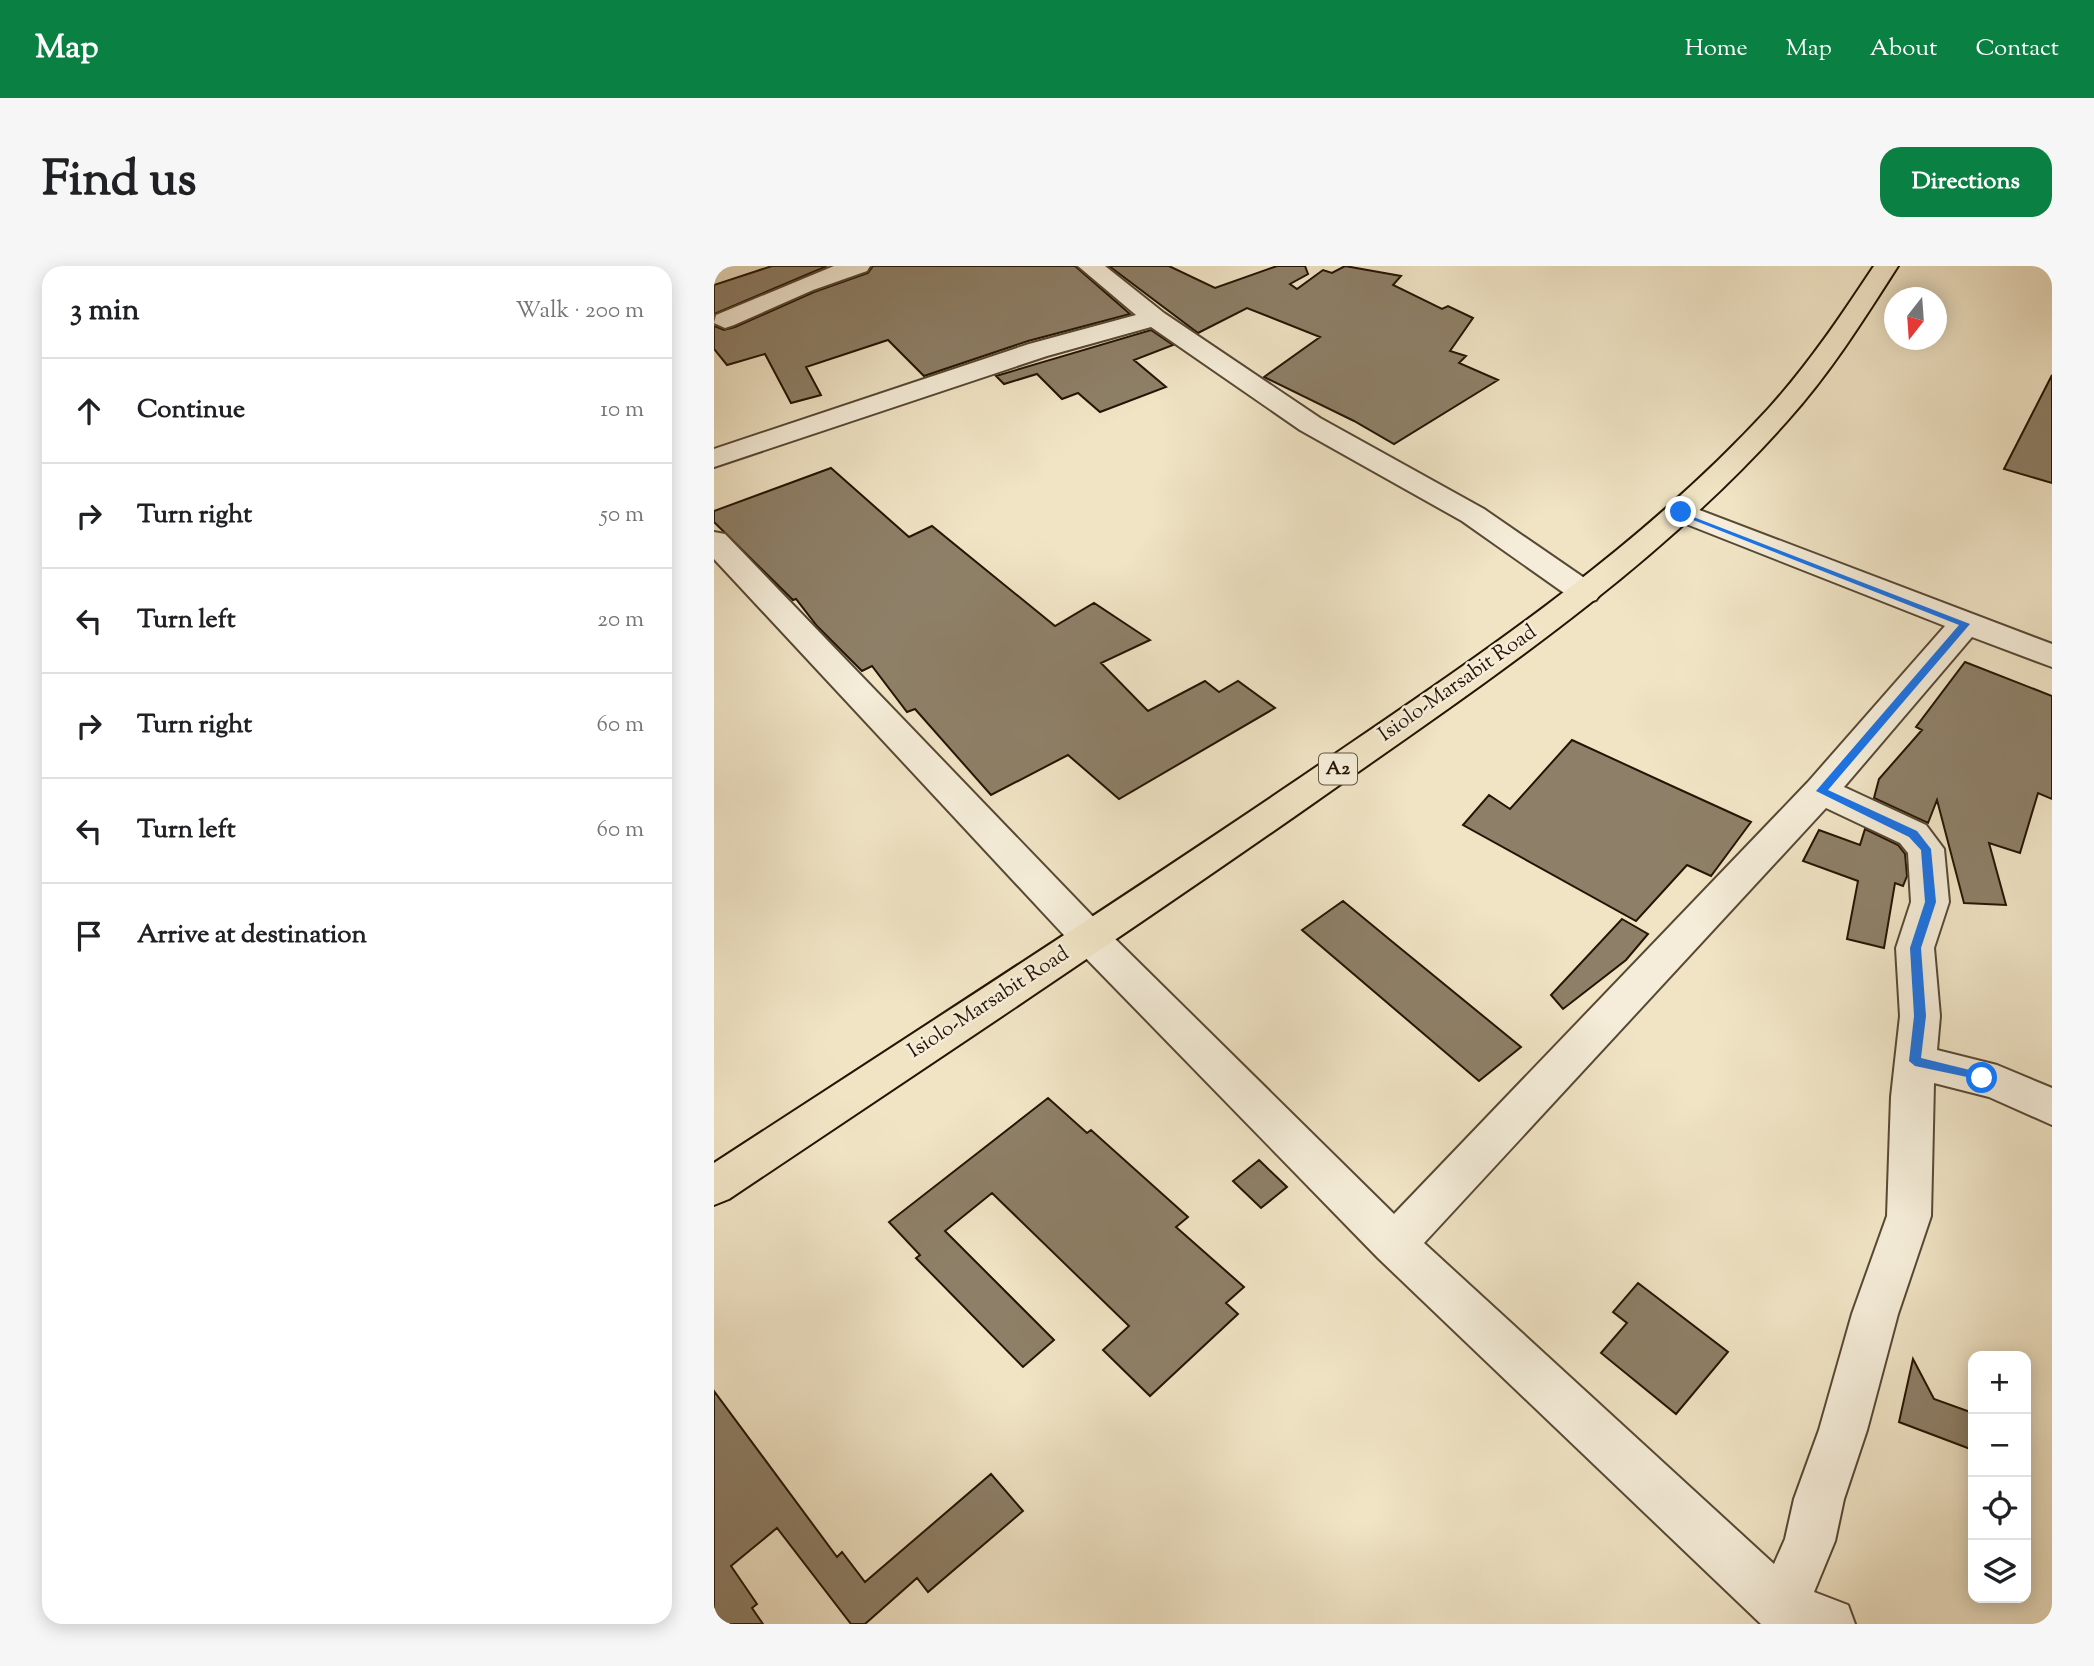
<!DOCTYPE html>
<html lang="en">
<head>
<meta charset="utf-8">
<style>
	:root { --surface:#fff; --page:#f6f6f6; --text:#202124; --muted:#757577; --line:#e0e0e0; --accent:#0b8043 }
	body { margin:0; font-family:"Sorts Mill Goudy",serif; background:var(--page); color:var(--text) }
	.controls { position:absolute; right:21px; bottom:21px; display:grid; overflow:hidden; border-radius:14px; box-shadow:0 4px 18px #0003 }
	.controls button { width:63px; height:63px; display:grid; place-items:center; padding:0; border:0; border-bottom:2px solid var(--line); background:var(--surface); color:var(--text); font:35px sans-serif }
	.compass { position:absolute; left:1170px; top:21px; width:63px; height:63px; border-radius:50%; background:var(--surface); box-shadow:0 4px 18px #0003; rotate:197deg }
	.stop { position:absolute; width:21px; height:21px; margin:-16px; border:5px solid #1a73e8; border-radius:50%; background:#fff }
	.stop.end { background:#1a73e8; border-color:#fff; box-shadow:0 2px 7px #0008 }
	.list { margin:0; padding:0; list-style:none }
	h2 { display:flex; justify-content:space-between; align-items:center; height:91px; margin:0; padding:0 28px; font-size:30px }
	h2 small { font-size:23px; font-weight:400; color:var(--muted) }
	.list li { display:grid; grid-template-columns:46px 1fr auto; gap:21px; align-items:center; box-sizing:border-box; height:105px; padding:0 28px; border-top:2px solid var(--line) }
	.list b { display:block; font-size:26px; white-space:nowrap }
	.list em { font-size:23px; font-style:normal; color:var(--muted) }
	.icon { flex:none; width:38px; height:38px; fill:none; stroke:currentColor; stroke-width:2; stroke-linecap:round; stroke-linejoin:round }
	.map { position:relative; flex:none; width:1338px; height:1358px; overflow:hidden; border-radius:21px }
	header { display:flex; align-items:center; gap:42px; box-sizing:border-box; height:98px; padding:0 35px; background:var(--accent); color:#fff }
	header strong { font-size:33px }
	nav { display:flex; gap:38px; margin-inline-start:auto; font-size:24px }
	.intro { display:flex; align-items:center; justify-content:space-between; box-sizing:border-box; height:168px; padding:0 42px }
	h1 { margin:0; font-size:49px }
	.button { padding:18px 32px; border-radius:21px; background:var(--accent); color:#fff; font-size:24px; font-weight:700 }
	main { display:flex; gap:42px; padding:0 42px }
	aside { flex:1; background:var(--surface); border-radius:21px; box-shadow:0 4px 18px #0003 }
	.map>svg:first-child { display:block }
	.building { fill:#8e8068; stroke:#241403; stroke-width:2 }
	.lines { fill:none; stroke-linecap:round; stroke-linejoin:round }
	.minor-casing { stroke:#574834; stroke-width:4 }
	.highway-casing { stroke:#241403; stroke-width:4 }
	.minor { fill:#f5edd9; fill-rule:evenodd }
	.highway { fill:#f0e4c5; fill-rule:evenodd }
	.route { fill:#1a73e8 }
	.labels { text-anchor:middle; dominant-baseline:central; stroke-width:5; stroke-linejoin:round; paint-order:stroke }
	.shield { fill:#f5edd9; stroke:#635543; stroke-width:2 }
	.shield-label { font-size:19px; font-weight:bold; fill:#241403 }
	.street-label { font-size:21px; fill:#241403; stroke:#f5edd9 }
</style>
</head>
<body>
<header>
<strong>Map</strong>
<nav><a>Home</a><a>Map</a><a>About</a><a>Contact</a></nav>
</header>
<div class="intro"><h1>Find us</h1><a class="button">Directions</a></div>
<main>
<aside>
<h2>3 min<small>Walk · 200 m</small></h2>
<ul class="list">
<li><svg class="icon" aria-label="ahead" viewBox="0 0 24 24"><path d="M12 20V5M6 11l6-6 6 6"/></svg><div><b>Continue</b></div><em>10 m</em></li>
<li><svg class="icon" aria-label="right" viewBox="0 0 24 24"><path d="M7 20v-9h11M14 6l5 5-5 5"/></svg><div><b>Turn right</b></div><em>50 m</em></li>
<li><svg class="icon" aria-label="left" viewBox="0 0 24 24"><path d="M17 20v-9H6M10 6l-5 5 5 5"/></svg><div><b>Turn left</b></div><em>20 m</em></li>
<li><svg class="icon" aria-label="right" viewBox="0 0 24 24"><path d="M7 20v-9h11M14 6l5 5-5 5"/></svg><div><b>Turn right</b></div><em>60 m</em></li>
<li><svg class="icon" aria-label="left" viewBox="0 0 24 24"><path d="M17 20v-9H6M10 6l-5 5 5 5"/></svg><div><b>Turn left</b></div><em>60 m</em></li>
<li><svg class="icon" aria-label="arrive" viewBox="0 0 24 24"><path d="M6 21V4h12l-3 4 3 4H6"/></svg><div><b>Arrive at destination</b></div></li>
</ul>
</aside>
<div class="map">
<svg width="1338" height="1358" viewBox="0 0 1338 1358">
	<rect width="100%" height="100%" fill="#f0e4c5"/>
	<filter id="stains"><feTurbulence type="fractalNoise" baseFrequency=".00286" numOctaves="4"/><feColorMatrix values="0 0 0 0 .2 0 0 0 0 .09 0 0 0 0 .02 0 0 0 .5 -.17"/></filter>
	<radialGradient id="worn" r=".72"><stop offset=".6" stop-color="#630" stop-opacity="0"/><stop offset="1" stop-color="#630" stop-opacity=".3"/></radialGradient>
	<!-- building -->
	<path class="building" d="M58 0H113L0 48V19Z
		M159 0H361L416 48 314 75 210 110 174 74 92 101 107 129 77 137 51 88 13 99 0 83V60L10 64 21 61 100 26 154 7Z
		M395 0H455L501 22 563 0H591L594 8 576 18 583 23 609 4 618 7 631 0 687 10 679 19 728 43 734 40 759 52 736 85 752 90 745 97 784 114 680 178 640 155 550 111 606 71 533 42 484 67Z
		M437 64 459 79 420 94 452 121 386 146 364 127 348 133 323 108 290 118 282 110Z
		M1338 109V217L1290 203Z
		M117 202 195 271 218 260 341 360 380 337 436 374 387 397 434 445 491 415 505 426 524 415 561 442 405 533 354 489 277 529 201 443 193 446 158 400 148 405 103 360 82 333 79 334 0 256V245Z
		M1251 396 1338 430V533L1324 527 1306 587 1275 577 1292 639 1250 637 1223 534 1214 557 1160 532 1165 513 1208 464 1202 461Z
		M858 474 958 520 1037 556 997 610 973 599 922 655 749 559 775 529 796 543Z
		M1151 563 1184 579 1191 588 1193 610 1189 620 1181 617 1170 682 1133 673 1144 615 1089 595 1105 564 1146 579Z
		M629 635 675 673 807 781 765 815 588 664Z
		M908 653 934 668 912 694 849 743 837 729Z
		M334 832 373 867 377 864 474 951 462 961 530 1021 512 1037 524 1048 436 1130 389 1084 415 1060 278 927 231 965 340 1074 309 1101 202 992 206 989 175 956Z
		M545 894 573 921 547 942 519 915Z
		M924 1017 1014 1086 962 1148 887 1087 913 1057 899 1046Z
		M1199 1093 1220 1133 1259 1147V1184L1185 1156Z
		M0 1125 123 1291 128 1286 151 1316 277 1208 309 1245 214 1326 203 1312 151 1358H137L63 1262 17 1300 43 1338 38 1342 49 1358H0Z"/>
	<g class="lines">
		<!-- minor casing -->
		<g class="minor-casing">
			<path id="minor" d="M120 0H156L153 5 99 24 20 59 11 62 0 57 2 49Z
				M364 0H391L450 47 606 152 770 243 882 320 887 327 882 334 871 337 860 334 748 255 586 164 437 61 333 90 0 201V183L315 78 422 49Z
				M967 237 1338 378V401L1258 371 1130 521 1212 559 1230 583 1235 636 1220 682 1226 750 1223 784 1283 799 1338 822V859L1275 831 1220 817 1217 950 1184 1048 1153 1164 1130 1233 1121 1275 1100 1326 1134 1339 1141 1358H1047L664 992 361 681 0 293V266L11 268 389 661 680 948 1094 516 1231 360 957 252 952 246 957 240ZM1112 542 1186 577 1194 587 1197 636 1182 682 1186 750 1177 831 1173 950 1138 1048 1105 1164 1080 1233 1071 1273 1060 1298 710 977Z"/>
		</g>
		<!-- highway casing -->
		<g class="highway-casing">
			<path id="highway" d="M1160 0H1184C1150 53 1117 106 1074 154 940 305 769 418 604 534 410 670 212 801 15 933L0 939V897C195 770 391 644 583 514 748 401 918 291 1054 143 1094 99 1127 50 1160 0Z"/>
		</g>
		<!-- minor -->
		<use href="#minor" class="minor"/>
		<!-- highway -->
		<use href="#highway" class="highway"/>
	</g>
	<!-- route -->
	<path class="route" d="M964 245 1256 358 1114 524 1203 565 1217 583 1222 636 1207 682 1212 750 1207 792 1272 808V815L1201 800 1195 795 1200 750 1196 682 1211 636 1207 584 1195 571 1102 525 1245 359 964 248Z"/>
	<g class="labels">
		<!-- shield labels -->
		<rect class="shield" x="605" y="487.5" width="38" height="31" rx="5"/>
		<g class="shield-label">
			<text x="624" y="503">A2</text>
		</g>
		<!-- street labels -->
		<g class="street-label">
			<text transform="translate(744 418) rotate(-35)">Isiolo-Marsabit Road</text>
			<text transform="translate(275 737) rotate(-33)">Isiolo-Marsabit Road</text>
		</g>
	</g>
	<rect width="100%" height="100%" filter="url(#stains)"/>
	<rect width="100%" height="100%" fill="url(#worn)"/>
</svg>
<div class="controls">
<button>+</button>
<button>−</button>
<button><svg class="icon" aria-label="locate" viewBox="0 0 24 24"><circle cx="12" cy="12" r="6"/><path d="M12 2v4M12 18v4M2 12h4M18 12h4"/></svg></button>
<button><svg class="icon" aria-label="layers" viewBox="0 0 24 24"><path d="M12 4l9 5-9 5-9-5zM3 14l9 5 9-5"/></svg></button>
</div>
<svg class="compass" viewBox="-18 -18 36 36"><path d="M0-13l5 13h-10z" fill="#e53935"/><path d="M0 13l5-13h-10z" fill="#757577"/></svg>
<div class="stop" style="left:1268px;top:812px"></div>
<div class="stop end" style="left:967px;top:246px"></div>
</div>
</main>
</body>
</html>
